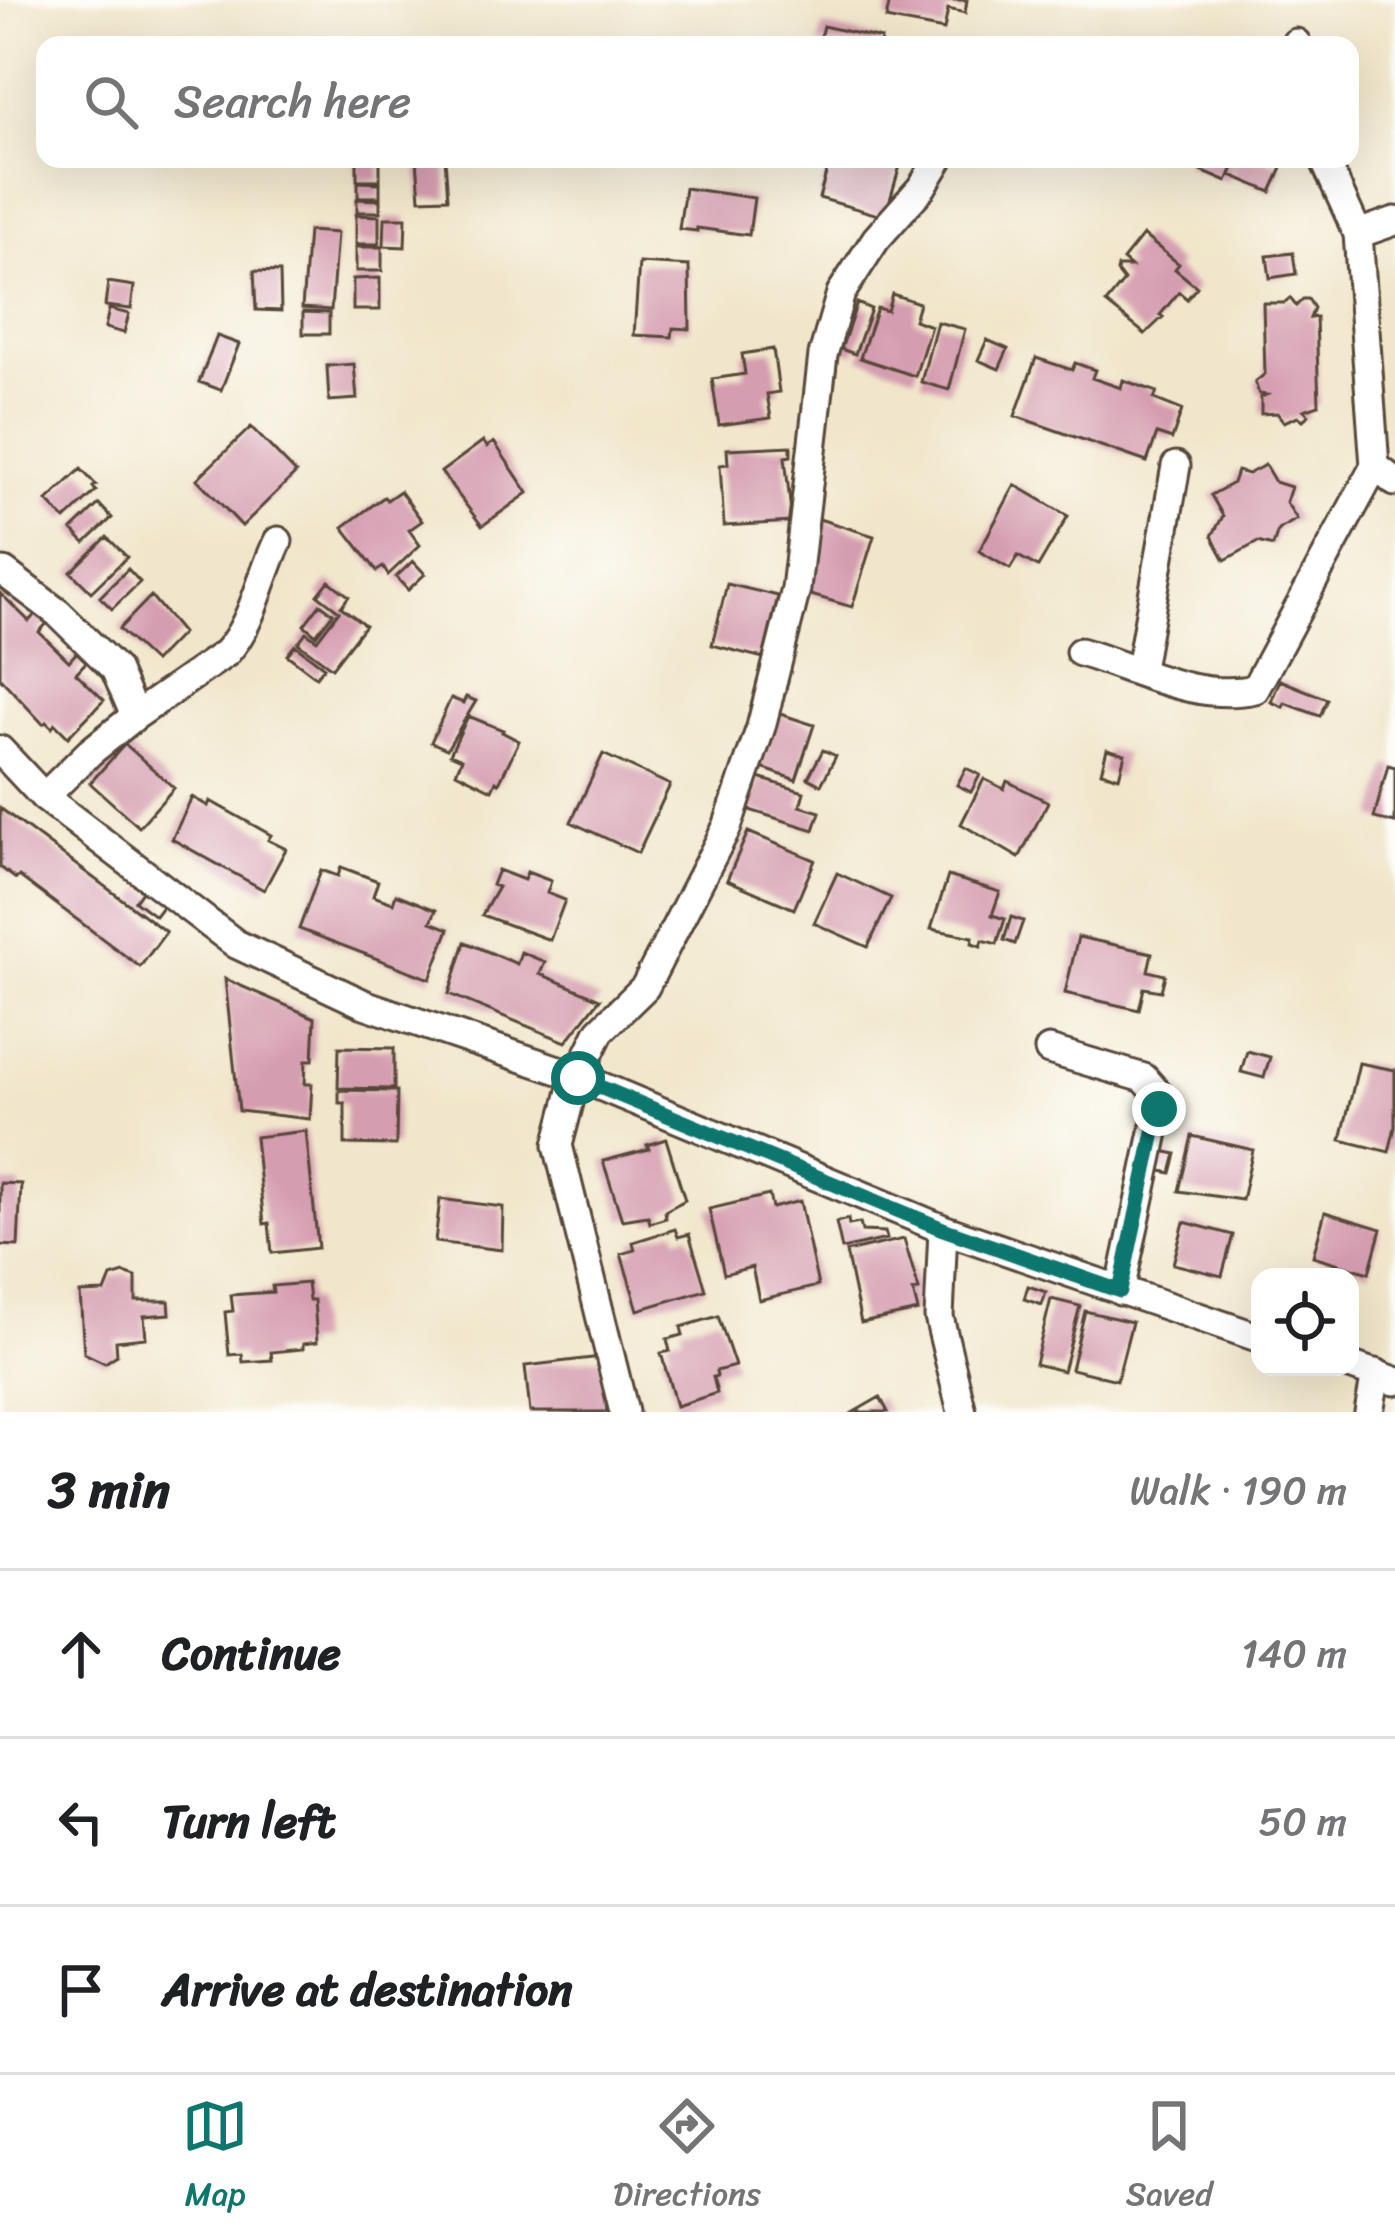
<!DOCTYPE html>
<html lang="en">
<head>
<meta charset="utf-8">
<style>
	:root { --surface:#fff; --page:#f6f6f6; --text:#202124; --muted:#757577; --line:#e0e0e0; --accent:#0f766e }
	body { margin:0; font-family:Sriracha,sans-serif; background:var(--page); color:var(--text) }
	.controls { position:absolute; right:36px; bottom:36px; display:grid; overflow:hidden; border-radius:24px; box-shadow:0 12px 48px #0002 }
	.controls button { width:108px; height:108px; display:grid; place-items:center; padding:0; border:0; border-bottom:3px solid var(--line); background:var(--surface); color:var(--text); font:60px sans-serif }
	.stop { position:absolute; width:36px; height:36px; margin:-27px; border:9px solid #0f766e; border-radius:50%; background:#fff }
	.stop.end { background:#0f766e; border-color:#fff; box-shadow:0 3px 12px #0008 }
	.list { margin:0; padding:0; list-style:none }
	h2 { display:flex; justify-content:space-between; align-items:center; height:156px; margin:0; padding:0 48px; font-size:51px }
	h2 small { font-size:39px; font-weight:400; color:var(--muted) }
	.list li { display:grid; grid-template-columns:78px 1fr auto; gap:36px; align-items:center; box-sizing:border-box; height:168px; padding:0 48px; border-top:3px solid var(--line) }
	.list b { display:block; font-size:45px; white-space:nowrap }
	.list em { font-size:39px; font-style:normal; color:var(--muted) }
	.icon { flex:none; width:66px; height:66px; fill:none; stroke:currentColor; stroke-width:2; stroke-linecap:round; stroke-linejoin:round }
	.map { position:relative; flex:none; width:1395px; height:1412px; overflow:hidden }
	.search { position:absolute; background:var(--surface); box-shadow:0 12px 48px #0002; left:36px; right:36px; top:36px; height:132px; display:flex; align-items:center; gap:30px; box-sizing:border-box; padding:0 42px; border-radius:24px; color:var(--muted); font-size:45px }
	.sheet { height:660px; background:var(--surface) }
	nav { display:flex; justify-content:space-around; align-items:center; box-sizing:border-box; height:168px; border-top:3px solid var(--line); background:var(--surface); font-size:33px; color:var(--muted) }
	nav a { display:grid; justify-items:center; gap:6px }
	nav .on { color:var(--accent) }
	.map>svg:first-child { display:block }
	.building { fill:#d59db0 }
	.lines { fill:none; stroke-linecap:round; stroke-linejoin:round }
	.minor-casing { stroke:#564638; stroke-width:33 }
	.minor { stroke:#fff; stroke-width:27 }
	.route { stroke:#0f766e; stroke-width:15 }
</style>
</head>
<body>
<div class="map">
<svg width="1395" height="1412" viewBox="0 0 1395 1412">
	<rect width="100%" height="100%" fill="#fdfcf7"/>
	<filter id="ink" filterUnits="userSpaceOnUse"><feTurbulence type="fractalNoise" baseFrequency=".00833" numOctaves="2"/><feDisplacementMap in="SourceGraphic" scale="24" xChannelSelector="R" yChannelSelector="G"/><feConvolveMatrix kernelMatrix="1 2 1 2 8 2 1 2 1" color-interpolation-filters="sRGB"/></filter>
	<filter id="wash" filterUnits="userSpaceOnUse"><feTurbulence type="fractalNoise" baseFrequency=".004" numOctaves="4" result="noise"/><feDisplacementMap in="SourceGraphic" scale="48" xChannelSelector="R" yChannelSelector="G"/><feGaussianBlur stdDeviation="2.7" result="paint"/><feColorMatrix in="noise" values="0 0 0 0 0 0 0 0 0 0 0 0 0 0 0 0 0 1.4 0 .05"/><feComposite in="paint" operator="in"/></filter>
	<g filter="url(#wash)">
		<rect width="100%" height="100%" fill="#f1e6cb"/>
		<g id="blocks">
			<!-- building -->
			<path class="building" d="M890 0H967L965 13 948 9 944 30 886 19Z
				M823 26 881 39 880 45H818Z
				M357 159H380V180H357Z
				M417 159H445L448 198 420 199Z
				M830 159H902L885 217 819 198Z
				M1188 159H1236L1227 182 1185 164Z
				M1238 159H1265L1283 166 1271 192 1231 175Z
				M358 182 380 183V197H358Z
				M685 188 754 198 749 235 697 228V231L679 229Z
				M357 199 380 200V212H357Z
				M356 215 379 216V244H356Z
				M385 218H406L405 247 384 246Z
				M308 231 337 233 331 310 302 308Z
				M1143 235 1179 264 1175 269 1197 287 1187 299 1179 292 1160 315 1163 317 1145 334 1106 303 1124 281 1117 272 1118 267H1131L1123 260Z
				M356 247H382V271H356Z
				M1293 253 1296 274 1270 278 1267 256Z
				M639 263 689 266 690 329 673 328 672 337 634 335Z
				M254 271 280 272 281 311 256 310Z
				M380 278V310H353V279Z
				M108 282 134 286 131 309 105 306Z
				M892 294 919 303 914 320 931 326 915 376 860 358 877 308 887 311Z
				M1290 298 1296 306 1303 299H1308L1314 308 1310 318 1316 317 1319 405 1304 410 1309 415 1303 420 1298 416 1284 422 1277 413 1261 414V397L1266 395 1259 394 1255 382 1265 374 1263 303H1284Z
				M857 303 871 309 855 354 841 349Z
				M109 309 129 314 124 333 105 328Z
				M303 312 329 313V334H303Z
				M937 322 965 329 949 390 921 382Z
				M217 336 239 344 221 390 199 382Z
				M987 340 1008 349 999 369 978 360Z
				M773 349 779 392 767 394 771 418 719 425 712 379 745 374 742 354Z
				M1036 358 1072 370 1075 363 1095 370 1092 378 1121 388 1123 380 1157 392 1154 399 1182 410 1172 439 1157 434 1147 462 1015 416Z
				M354 364 357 399 329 401 327 366Z
				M251 427 296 473 242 526 197 479Z
				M483 441 487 447 494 442 528 493 482 526 441 472Z
				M791 446V456L785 457 792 522 724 526 720 465 728 464 727 449Z
				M1265 465 1275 482 1291 487 1286 502 1297 519 1278 530 1273 546 1258 542 1225 560 1212 536 1223 516 1211 495 1233 483 1237 471 1248 474Z
				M81 469 96 485 93 487 96 491 65 520 47 501Z
				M1015 485 1068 516 1038 567 1018 556 1010 569 979 551Z
				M400 491 422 521 409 530 420 545 388 575 383 567 377 571 343 527 384 497 387 500Z
				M99 504 112 518 85 543 72 530Z
				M819 519 874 536 852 607 797 591Z
				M107 537 127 557 91 592 71 572Z
				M413 561 425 574 408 590 396 577Z
				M128 569 140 582 112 609 100 597Z
				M329 581 349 596 341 607 365 625 332 668 298 643 306 632 317 640 339 611 318 595Z
				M727 584 778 596 763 658 712 645Z
				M0 593 29 621 40 609 51 619 39 632 69 661 78 651 88 660 76 673 104 700 68 737 55 724 52 728 46 722 43 724 0 678Z
				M151 596 182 633 154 662 119 629Z
				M320 604 333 613 316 635 304 625Z
				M295 645 324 667 316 677 287 655Z
				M1280 680 1327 699 1320 716 1285 703 1283 707 1271 702Z
				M466 697 476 701 447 749 431 742 451 698 463 703Z
				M777 713 814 725 796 780 759 767Z
				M468 716 503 730 502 732 519 741 499 783 496 781 492 790 456 772 462 759 450 754Z
				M125 744 174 788 139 827 90 783Z
				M1107 749 1125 754 1119 777 1101 772Z
				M823 750 836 756 821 785 808 778Z
				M603 754 670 785 638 853 571 822Z
				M1388 765 1395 767V823L1374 818Z
				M966 768 980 775 971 792 957 785Z
				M759 778 804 792 800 806 820 812 814 830 743 808 748 792 754 794Z
				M984 779 1004 789 1007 781 1048 802 1019 858 961 824Z
				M192 797 208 806 210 801 271 835 268 840 286 849 264 890 172 839Z
				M0 808 166 932 140 967 19 876 16 879 0 867Z
				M748 832 815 860 794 909 727 880Z
				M341 867 378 881 373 896 393 903 396 894 436 910 431 922 449 929 430 979 299 929 321 870 338 876Z
				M498 870 524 880 527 872 551 881 547 893 565 900 550 940 482 915 498 887 492 885Z
				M837 873 891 898 868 947 814 923Z
				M948 876 1000 892 992 915 1005 919 997 944 983 940 981 946 972 943 973 937 931 929Z
				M144 888 164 904 155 916 135 901Z
				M1011 917 1023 921 1015 944 1004 940Z
				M1078 937 1152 953 1148 971 1165 975 1161 991 1144 988 1139 1010 1065 993Z
				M465 942 517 964 521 952 545 962 540 974 600 999 566 1042 449 994Z
				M225 979 315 1018 313 1060H306L305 1084H312L310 1119 239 1111Z
				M339 1047 394 1048V1089L338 1088Z
				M1247 1051 1270 1057 1264 1078 1241 1072Z
				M1359 1063 1395 1070V1127L1389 1152 1341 1140Z
				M339 1090 397 1091 396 1145 345 1144V1103H339Z
				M306 1131 318 1248 272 1253 269 1223 264 1224 255 1137Z
				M1192 1136 1253 1150 1242 1200 1179 1191Z
				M666 1139 685 1200 665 1211 666 1218 650 1223 648 1216 622 1220 603 1161 649 1149 647 1145Z
				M1162 1151 1176 1154 1171 1173 1157 1170Z
				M0 1183 21 1184 18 1246 0 1245Z
				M769 1195 772 1208 800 1201 818 1286 759 1300 752 1267 724 1274 709 1209Z
				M440 1199 503 1207 502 1250 435 1242Z
				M1325 1212 1381 1229 1369 1273 1313 1256Z
				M848 1219 849 1225 860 1223 862 1231 885 1232 887 1239 842 1249 836 1222Z
				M1184 1222 1233 1235 1222 1276 1173 1264Z
				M675 1229 678 1237 689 1234 706 1290 638 1310 621 1254 635 1250 633 1242Z
				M904 1239 919 1290 913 1291 918 1311 861 1323 846 1252Z
				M124 1273 136 1277V1301H169L170 1314 144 1316 146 1338 116 1341 117 1355 105 1363 84 1353 80 1293 105 1292 111 1277Z
				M307 1283 309 1300H314L317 1342 303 1344V1349L271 1352 272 1360 243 1362 242 1354 229 1355 225 1312 233 1311 231 1295 273 1292 272 1286Z
				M1028 1286 1046 1292 1042 1305 1024 1299Z
				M1051 1299 1080 1306 1063 1371 1035 1364Z
				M1085 1311 1132 1322 1117 1380 1071 1369Z
				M718 1316 735 1366 716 1371 717 1376 713 1377 717 1393 676 1406 661 1353 670 1351 667 1339 683 1335 681 1327Z
				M601 1357 607 1412H530L525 1366Z
				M880 1397 888 1412H854Z"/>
		</g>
	</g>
	<g filter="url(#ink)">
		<use href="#blocks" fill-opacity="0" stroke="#564638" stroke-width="3"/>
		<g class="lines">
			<!-- minor casing -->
			<g class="minor-casing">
				<path id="minor" d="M1296 43V45
					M1324 159 1358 234
					M1395 221 1358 234 1375 466 1395 482
					M4 572 58 613 115 669 135 716
					M1080 652C1135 668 1196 702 1255 689L1375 466
					M1140 669 1176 466
					M0 750 44 797 236 944 364 1004 576 1076 943 1229 1260 1338
					M44 797 90 752 135 716 226 653C253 624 260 578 278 541
					M1049 1050 1144 1078 1158 1094 1159 1109 1120 1291
					M576 1076 558 1145 624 1412
					M577 1078 600 1031 645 987 727 827 761 727 796 589 823 355 841 293 876 239 922 187 939 159
					M943 1229 939 1317 962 1412
					M1350 1365 1395 1381
					M1369 1412 1376 1373"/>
			</g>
			<!-- minor -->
			<use href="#minor" class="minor"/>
		</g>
	</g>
	<g class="lines" filter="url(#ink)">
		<!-- route -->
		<path class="route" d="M578 1078 943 1229 1120 1291 1159 1109"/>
	</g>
</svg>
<div class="controls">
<button><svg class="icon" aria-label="locate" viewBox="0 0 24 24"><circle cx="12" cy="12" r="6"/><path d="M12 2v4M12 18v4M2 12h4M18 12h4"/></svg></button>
</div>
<div class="stop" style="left:578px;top:1078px"></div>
<div class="stop end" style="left:1159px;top:1109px"></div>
<div class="search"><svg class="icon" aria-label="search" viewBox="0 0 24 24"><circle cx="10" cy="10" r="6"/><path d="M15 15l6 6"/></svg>Search here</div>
</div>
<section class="sheet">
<h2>3 min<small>Walk · 190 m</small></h2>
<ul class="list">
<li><svg class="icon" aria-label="ahead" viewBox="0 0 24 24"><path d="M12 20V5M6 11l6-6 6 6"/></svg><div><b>Continue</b></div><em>140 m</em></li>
<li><svg class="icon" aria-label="left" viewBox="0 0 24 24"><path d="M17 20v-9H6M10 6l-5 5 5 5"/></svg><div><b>Turn left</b></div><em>50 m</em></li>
<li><svg class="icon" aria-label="arrive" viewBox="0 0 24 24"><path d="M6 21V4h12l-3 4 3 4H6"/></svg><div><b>Arrive at destination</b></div></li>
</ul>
</section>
<nav>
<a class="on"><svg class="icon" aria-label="map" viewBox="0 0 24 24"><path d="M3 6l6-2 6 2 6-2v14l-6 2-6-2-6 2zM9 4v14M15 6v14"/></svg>Map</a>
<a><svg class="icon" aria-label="directions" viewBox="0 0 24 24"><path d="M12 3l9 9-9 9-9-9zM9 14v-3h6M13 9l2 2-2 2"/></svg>Directions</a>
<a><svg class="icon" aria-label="saved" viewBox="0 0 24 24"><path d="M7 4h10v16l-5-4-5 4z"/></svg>Saved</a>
</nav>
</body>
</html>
